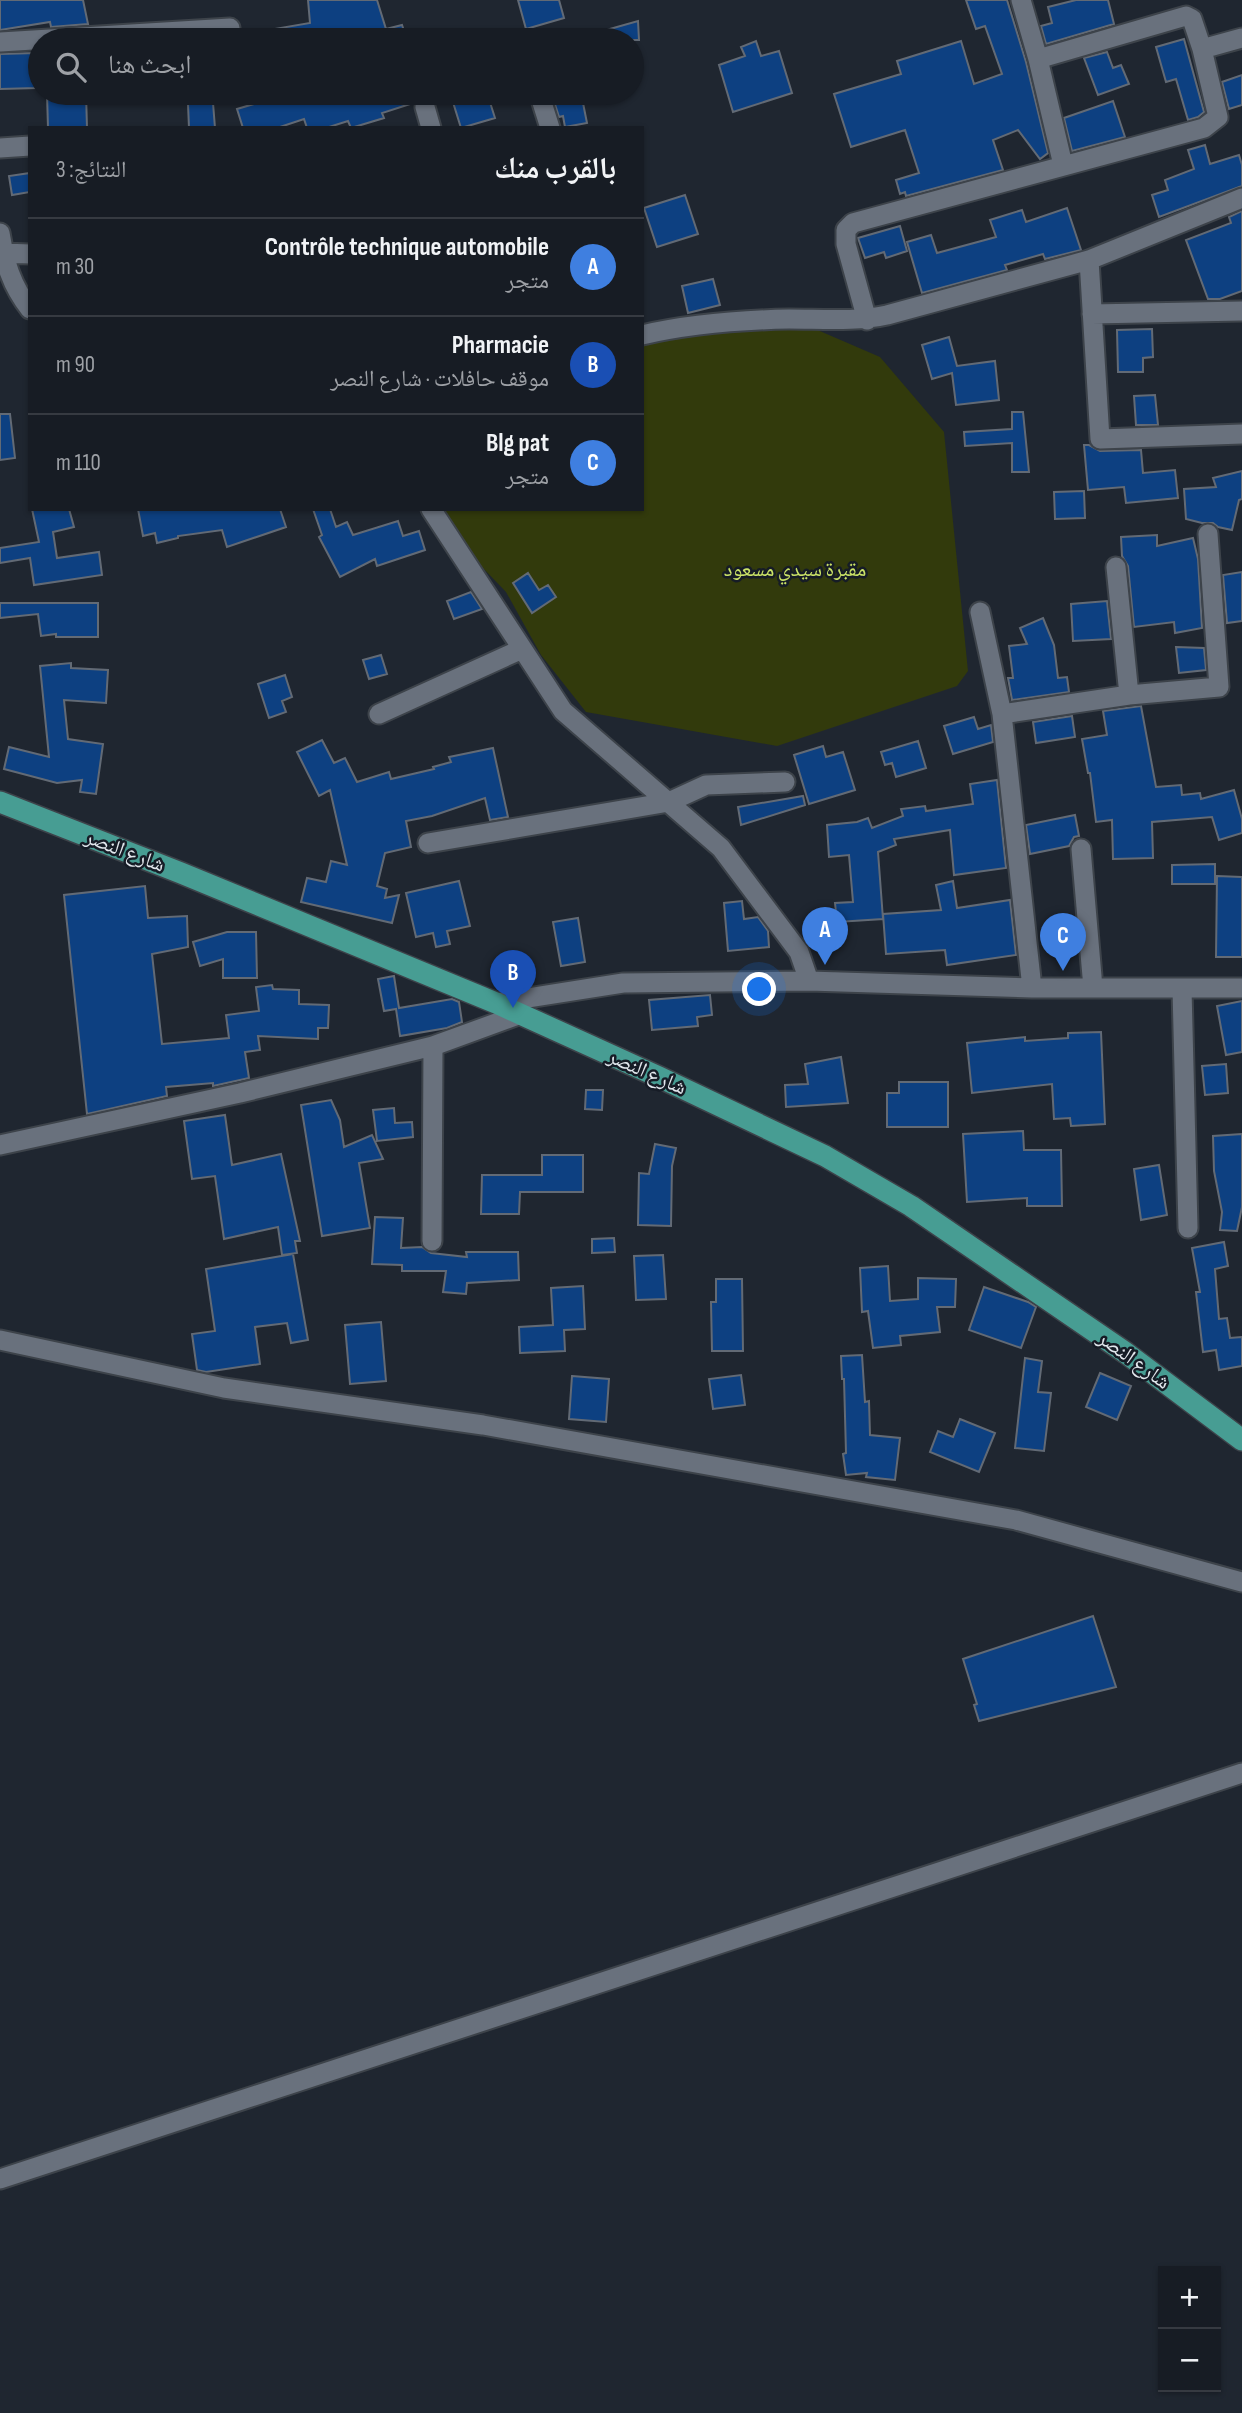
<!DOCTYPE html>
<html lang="ar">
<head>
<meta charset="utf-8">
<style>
	:root { --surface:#171c24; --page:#242931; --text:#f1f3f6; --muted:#9ea1a6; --line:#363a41; --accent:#f49aa4 }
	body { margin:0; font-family:"Sofia Sans Condensed","Noto Naskh Arabic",sans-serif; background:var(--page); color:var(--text); direction:rtl }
	.controls { position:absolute; right:21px; bottom:21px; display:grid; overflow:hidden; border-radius:0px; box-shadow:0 2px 5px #0004 }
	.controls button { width:63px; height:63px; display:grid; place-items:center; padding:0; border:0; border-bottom:2px solid var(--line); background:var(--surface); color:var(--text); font:35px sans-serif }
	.you { position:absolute; left:760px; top:990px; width:24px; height:24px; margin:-18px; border:5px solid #fff; border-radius:50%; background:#1a73e8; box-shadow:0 0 0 10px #1a73e833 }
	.badge { display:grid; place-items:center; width:46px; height:46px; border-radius:50%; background:var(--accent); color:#fff; font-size:23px; font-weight:700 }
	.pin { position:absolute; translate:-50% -58px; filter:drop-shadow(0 2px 4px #0008) }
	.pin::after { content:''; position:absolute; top:37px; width:24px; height:21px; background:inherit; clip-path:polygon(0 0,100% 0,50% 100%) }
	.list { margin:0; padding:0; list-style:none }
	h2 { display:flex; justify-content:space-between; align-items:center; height:91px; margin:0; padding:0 28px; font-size:30px }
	h2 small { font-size:23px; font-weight:400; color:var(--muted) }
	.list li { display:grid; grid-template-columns:46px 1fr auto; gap:21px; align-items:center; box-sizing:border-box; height:98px; padding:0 28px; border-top:2px solid var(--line) }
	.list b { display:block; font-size:26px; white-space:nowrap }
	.list p { margin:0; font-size:23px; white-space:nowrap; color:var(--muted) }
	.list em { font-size:23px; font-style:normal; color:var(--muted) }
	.icon { flex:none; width:38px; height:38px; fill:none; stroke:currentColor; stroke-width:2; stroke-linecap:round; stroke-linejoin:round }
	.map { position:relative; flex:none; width:1242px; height:2413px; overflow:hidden; direction:ltr }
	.search { position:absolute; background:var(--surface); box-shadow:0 2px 5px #0004; left:28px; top:28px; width:616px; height:77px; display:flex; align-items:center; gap:18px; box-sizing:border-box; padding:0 24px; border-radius:38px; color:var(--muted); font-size:26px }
	.panel { position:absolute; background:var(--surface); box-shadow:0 2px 5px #0004; left:28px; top:126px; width:616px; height:385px; border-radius:0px; direction:rtl }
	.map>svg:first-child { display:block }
	.green { fill:#323a0c }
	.building { fill:#0d4081; stroke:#626a75; stroke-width:2 }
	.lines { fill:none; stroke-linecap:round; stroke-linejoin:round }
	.minor-casing { stroke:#3d434a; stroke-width:23 }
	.major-casing { stroke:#3d434a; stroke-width:24 }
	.minor { stroke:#69717d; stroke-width:19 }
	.major { stroke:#479d93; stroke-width:21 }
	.labels { text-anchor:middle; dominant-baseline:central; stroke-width:5; stroke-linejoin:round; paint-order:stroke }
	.park-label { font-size:21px; fill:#cbe367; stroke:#161c26 }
	.street-label { font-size:21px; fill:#e2e7ed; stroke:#161c26 }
</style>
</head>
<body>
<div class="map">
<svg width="1242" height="2413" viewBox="0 0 1242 2413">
	<rect width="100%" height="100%" fill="#1f2630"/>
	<!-- green -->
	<path class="green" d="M792 319 880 357 944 432 968 671 957 686 777 746 586 712 541 655 506 592 457 541 438 509H642V332Z"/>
	<!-- building -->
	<path class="building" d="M0 0H83L88 24 51 27 50 22 0 30Z
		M308 0H377L386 29 402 25 407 40H258L257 32 310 23Z
		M518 0H559L564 18 526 29Z
		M966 0H1007L1026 62 1048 153 1040 159 1018 130 993 140 1003 170 906 196 905 192 900 194 896 180 919 173 905 130 851 147 834 94 901 74 897 61 961 41 974 84 1002 74 985 26 976 29Z
		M1076 0H1108L1114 24 1046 44 1041 26 1052 23 1048 7Z
		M638 21 639 40H586L585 36Z
		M1184 39 1204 112 1198 117 1188 120 1176 79 1166 82 1156 47Z
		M756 41 761 56 779 51 792 93 733 112 719 65 745 56 741 47Z
		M1107 52 1113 68 1121 65 1129 84 1098 95 1084 58Z
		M36 53 37 88 0 89V54Z
		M1242 75V105L1229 109 1222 82Z
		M47 93H86L87 128H48Z
		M305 93H436V96L421 95 413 103 382 113 384 118 351 128 348 121 326 128H307L304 119 277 128H243L237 109 288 94 289 98Z
		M473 93H487L495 118 461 128 452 99Z
		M581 93 587 123 565 127 563 116 559 117 553 98Z
		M1113 101 1125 137 1072 151 1064 118Z
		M213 103 215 128H189L188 104Z
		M1205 145 1210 164 1239 155 1242 165V186L1159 217 1152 195 1168 190 1165 180 1194 169 1188 150Z
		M30 173V192L12 195 9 176Z
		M685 195 698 234 657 247 644 208Z
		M1067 208 1081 250 1045 259 1043 254 1005 265 1007 270 922 293 907 242 931 235 937 253 996 237 990 220 1022 210 1026 222Z
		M1242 211V291L1220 299H1208L1186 240 1231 223 1229 217Z
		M900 226 907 251 886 258 884 252 865 258 858 238Z
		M713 279 720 305 688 313 682 286Z
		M1152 329 1153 357 1143 358V372H1118L1117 330Z
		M949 337 957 366 995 361 999 400 956 405 952 373 932 379 922 345Z
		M1155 395 1158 425H1136L1134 396Z
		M1012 412H1023L1029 472H1012V443L965 446 964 432 1012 429Z
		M0 414H10L15 458 0 460Z
		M1084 445H1089L1100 451 1141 450 1143 473 1175 470 1178 498 1126 503 1124 487 1088 490Z
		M1242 471V499L1239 500 1232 530 1218 527 1213 523H1202L1186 519 1184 489 1216 487 1213 478Z
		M1084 491 1085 518 1055 519 1054 492Z
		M32 509H69L74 527 53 532 57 558 99 552 102 575 34 585 30 558 0 563V548L39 542Z
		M138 509H280L286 527 227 547 222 530 178 536V538L157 543 155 533 143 536Z
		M313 509H330L336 527 347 522 353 535 398 521 403 536 419 531 425 550 377 566 375 559 340 577 319 537 322 535Z
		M1157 535V546L1193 538 1198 559 1202 628 1175 633 1174 622 1134 627 1128 566 1122 556 1121 537Z
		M1242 572V621L1227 623 1223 575Z
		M528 573 539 590 548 585 556 597 532 613 513 583Z
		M471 592 482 609 454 619 447 601Z
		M1107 601 1111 639 1073 641 1071 604Z
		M0 603H98V637H56V634L41 636 38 614 0 618Z
		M1043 618 1054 645 1058 678 1067 677 1069 692 1012 700 1008 678H1013L1009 646 1027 644 1020 628Z
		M1176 647 1204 648 1206 670 1179 673Z
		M381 655 387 674 369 679 363 660Z
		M71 663V668L108 670 106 703 64 700 68 739 103 744 96 794 80 792 82 780 57 783 4 769 9 747 49 757 40 666Z
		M285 675 292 697 282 701 286 712 269 718 258 684Z
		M1141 706 1156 787 1181 785 1182 795 1200 793 1201 799 1234 790 1242 819V833L1219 840 1212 817 1152 822 1153 858 1113 859 1112 820 1096 822 1090 773H1088L1082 739 1107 735 1103 711Z
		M1072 716 1075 737 1036 743 1033 722Z
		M974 717 978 729 991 725 993 742 953 754 944 726Z
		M322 740 334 763 345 758 357 782 389 772 391 779 434 769 433 767 451 762 449 757 493 748 508 817 490 820 485 798 432 816 406 821 411 847 385 853 377 886 387 889 385 898 399 895 392 923 301 902 307 878 326 882 331 861 347 865 330 790 319 796 297 752Z
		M918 741 926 768 896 777 892 763 885 765 881 752Z
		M823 746 826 757 843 752 855 790 809 804 794 755Z
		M997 780 1006 868 954 875 950 830 894 839 896 845 878 852 883 919 837 922 835 903 853 902 849 855 829 857 827 825 857 822 868 818 872 828 903 816 901 809 925 806 926 811 973 804 970 784Z
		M803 796 805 805 741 825 738 807Z
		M1075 815 1079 836 1074 837 1069 846 1030 854 1026 825Z
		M1215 864V884H1172V865Z
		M1217 876 1242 877V957H1216Z
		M459 881 470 926 447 931 450 944 436 947 433 933 416 937 406 893Z
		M953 881 957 908 1010 900 1016 955 947 965 945 950 886 954 883 914 941 910 936 885Z
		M145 886 148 918 187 916 188 947 152 954 162 1044 229 1038 226 1015 259 1011 256 987 272 985 273 989 299 990V1004L329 1005 328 1028H318V1039L258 1036 260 1050 245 1052 249 1078 213 1086V1083L166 1087 167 1096 87 1114 64 895Z
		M742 901 744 919 758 917 768 931 769 947 728 951 724 903Z
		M578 918 585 962 561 966 553 922Z
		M227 932H256L257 978H223V959L200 966 193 942Z
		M394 976 399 1008 452 999 459 1002 462 1022 447 1028 400 1036 396 1009 384 1011 378 979Z
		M710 995 712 1015 697 1017 698 1026 652 1030 649 1000Z
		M1242 1001V1052L1226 1055 1217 1006Z
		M1101 1032 1105 1124 1071 1126 1070 1118 1054 1119 1052 1084 972 1093 967 1043 1025 1037V1041L1068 1038V1033Z
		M841 1057 848 1103 786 1107 785 1085 808 1084 805 1064Z
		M1226 1064 1228 1093 1205 1095 1202 1066Z
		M899 1082H948V1127H887V1093H899Z
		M586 1090H603L602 1110 585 1109Z
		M331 1100 340 1120 344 1147 372 1135 383 1159 359 1163 370 1228 322 1236 301 1105Z
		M394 1108 395 1123 412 1122 413 1137 377 1141 373 1110Z
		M225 1115 232 1165 281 1154 300 1241H295L297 1253 282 1255 278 1227 224 1239 215 1176 192 1179 184 1121Z
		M1023 1131 1024 1150H1061L1062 1206H1027V1198L967 1202 963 1134Z
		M1242 1134V1207L1237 1231 1220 1230 1222 1212 1214 1171 1213 1136Z
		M655 1144 676 1148 672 1166 671 1226 638 1225 639 1173 649 1174Z
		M542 1155H583V1192H520L519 1214H481L482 1175H542Z
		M1159 1165 1167 1215 1141 1220 1134 1169Z
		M375 1217 403 1218 401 1248 422 1247 431 1253 467 1257 466 1252H518L519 1280 467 1283 466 1294 443 1292 446 1271H402V1265L372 1264Z
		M614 1238 615 1252 592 1253V1239Z
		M1224 1242 1228 1266 1215 1269 1219 1319 1227 1318 1230 1338 1242 1337V1366L1219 1370 1216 1350 1203 1352 1196 1292H1200L1192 1248Z
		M293 1254 308 1340 291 1343 287 1323 255 1327 260 1364 206 1372 197 1370 192 1334 215 1331 206 1269Z
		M663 1255 666 1299 636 1300 634 1256Z
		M888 1266 890 1301 918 1299V1278L956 1279 955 1307H937L940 1332 900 1336 901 1345 873 1348 868 1311 862 1312 860 1268Z
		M716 1279H742L743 1351H712L711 1302H716Z
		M583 1286 585 1329 564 1330 565 1351 520 1353 519 1327 553 1325 551 1288Z
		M984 1287 1028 1302 1036 1307 1021 1348 969 1330Z
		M381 1322 386 1381 350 1384 345 1325Z
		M862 1355 865 1402 869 1401 870 1435 900 1438 895 1480 866 1477 867 1473 846 1475 843 1454 846 1453 844 1379H842L841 1356Z
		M1025 1358 1042 1361 1038 1392 1051 1393 1044 1451 1015 1448Z
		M1100 1373 1131 1386 1117 1420 1086 1407Z
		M741 1375 745 1405 713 1409 709 1379Z
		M572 1376 609 1379 606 1422 569 1419Z
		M960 1419 995 1433 979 1472 930 1452 938 1431 953 1437Z
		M1093 1616 1116 1687 979 1721 974 1705 977 1704 963 1659Z"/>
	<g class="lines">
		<!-- minor casing -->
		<g class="minor-casing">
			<path id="minor" d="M1021 0 1038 59
				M0 42 230 28
				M539 93 550 128
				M425 107 431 128
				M0 148 30 146
				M1063 165 1038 59 1186 16 1192 19 1202 49
				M0 233C5 263 11 285 30 309
				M3 253 30 254
				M1089 260 1100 439 1242 434
				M1092 314 1242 311
				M867 320 846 244V230L853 223 1204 128 1218 117 1202 49 1242 38
				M642 335C689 324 741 320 789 319 822 319 855 322 887 315L1089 260 1242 198
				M431 509 563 711 721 848 799 952 809 981
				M1116 567 1129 695
				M980 612 1002 714 1032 988
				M379 714 522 649
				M1002 714 1129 695 1219 687 1208 534
				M428 843 669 802 706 785 785 782
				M1081 849 1093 988
				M1182 989 1188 1228
				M496 1003 623 983 809 981 1032 988H1242
				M0 1145 240 1093 433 1046 518 1015
				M432 1241 433 1046
				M0 1340 224 1388 483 1425 1016 1520 1242 1582
				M0 2179 1242 1773"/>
		</g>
		<!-- major casing -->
		<g class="major-casing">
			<path id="major" d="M0 802 181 873 496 1003 659 1077 825 1156 911 1206 1126 1353 1242 1440"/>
		</g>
		<!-- minor -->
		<use href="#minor" class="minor"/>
		<!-- major -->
		<use href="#major" class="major"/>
	</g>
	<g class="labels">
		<!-- park labels -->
		<g class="park-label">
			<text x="795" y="569">مقبرة سيدي مسعود</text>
		</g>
		<!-- street labels -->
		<g class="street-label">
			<text transform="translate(125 851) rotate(21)">شارع النصر</text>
			<text transform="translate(647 1072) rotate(24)">شارع النصر</text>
			<text transform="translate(1134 1360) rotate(36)">شارع النصر</text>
		</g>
	</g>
</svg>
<div class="controls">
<button>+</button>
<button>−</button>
</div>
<div class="you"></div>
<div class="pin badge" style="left:825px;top:965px;background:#3f7fe0">A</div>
<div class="pin badge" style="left:513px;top:1008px;background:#1a4fb4">B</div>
<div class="pin badge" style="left:1063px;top:971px;background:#3f7fe0">C</div>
<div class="search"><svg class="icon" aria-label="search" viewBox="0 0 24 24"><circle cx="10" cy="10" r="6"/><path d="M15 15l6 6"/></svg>ابحث هنا</div>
<section class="panel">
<h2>بالقرب منك<small>النتائج: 3</small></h2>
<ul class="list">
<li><span class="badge" style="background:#3f7fe0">A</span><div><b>Contrôle technique automobile</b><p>متجر</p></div><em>30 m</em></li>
<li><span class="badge" style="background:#1a4fb4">B</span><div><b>Pharmacie</b><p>موقف حافلات · شارع النصر</p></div><em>90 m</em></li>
<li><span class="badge" style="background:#3f7fe0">C</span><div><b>Blg pat</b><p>متجر</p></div><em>110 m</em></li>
</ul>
</section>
</div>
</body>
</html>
